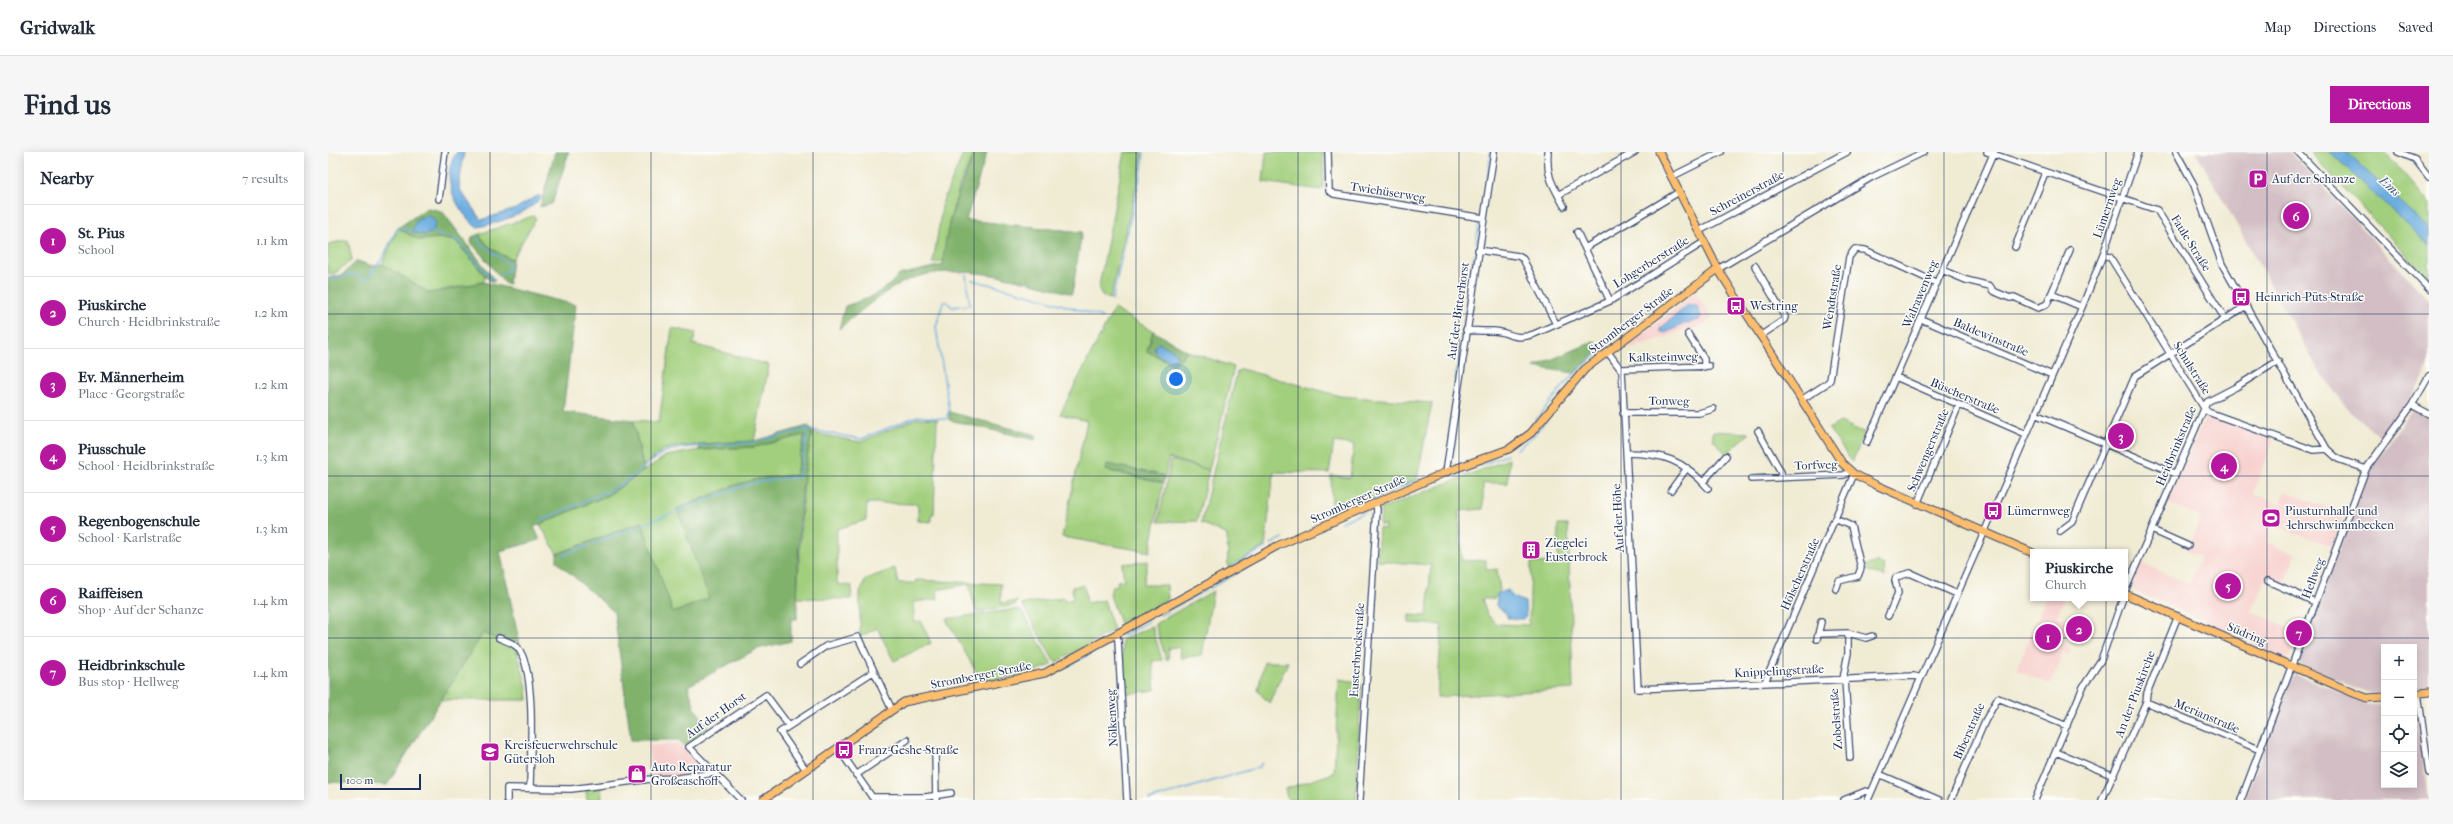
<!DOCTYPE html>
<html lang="en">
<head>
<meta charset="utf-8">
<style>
	:root { --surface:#fff; --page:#f6f6f7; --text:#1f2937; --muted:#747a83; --line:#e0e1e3; --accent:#b5179e }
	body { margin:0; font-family:"IM FELL French Canon",serif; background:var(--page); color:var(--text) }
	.controls { position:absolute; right:12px; bottom:12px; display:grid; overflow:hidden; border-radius:0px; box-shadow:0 2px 10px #0003 }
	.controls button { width:36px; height:36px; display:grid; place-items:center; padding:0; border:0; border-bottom:1px solid var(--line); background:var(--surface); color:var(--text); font:20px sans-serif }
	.scale { position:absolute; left:12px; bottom:10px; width:81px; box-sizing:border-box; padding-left:4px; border:2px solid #1b2f5e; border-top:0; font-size:11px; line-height:14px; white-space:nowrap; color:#1b2f5e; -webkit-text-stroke:3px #fdfcf7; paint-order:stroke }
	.you { position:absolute; left:848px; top:227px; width:14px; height:14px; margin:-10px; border:3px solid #fff; border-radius:50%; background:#1a73e8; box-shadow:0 0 0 6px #1a73e833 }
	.badge { display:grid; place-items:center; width:26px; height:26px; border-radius:50%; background:var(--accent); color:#fff; font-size:13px; font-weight:700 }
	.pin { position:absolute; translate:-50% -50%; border:2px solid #fff; box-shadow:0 1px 4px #0006 }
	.popup { position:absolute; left:1702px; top:397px; width:98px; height:52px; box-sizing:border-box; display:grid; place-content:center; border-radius:0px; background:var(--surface); filter:drop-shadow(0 1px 3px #0005); font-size:13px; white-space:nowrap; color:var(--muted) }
	.popup b { font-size:15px; color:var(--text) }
	.popup::after { content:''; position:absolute; left:50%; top:100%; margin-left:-8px; border:8px solid transparent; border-top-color:var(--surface) }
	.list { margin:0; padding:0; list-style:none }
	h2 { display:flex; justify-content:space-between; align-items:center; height:52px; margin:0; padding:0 16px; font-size:17px }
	h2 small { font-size:13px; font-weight:400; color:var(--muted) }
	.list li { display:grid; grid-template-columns:26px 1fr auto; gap:12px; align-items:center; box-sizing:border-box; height:72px; padding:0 16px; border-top:1px solid var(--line) }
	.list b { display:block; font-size:15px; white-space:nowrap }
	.list p { margin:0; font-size:13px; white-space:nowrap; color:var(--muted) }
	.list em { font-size:13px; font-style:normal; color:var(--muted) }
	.icon { flex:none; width:22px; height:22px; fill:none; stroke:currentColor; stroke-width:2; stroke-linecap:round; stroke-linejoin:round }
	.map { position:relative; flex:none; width:2101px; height:648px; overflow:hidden; border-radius:0px }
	header { display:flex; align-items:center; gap:24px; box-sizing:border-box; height:56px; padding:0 20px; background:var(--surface); border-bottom:1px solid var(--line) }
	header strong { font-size:19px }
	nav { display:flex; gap:22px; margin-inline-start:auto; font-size:14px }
	.intro { display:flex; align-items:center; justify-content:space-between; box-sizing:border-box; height:96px; padding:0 24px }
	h1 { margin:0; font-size:28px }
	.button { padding:10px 18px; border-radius:0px; background:var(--accent); color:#fff; font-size:14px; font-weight:700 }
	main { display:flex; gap:24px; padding:0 24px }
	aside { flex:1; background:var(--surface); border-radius:0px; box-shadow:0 2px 10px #0003 }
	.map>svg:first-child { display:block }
	.built { fill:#f7d0ce }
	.industrial { fill:#d2bec4 }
	.green { fill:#a2cf7d; stroke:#5e7f6e }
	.forest { fill:#81b26c; stroke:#4e7065 }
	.water { fill:#6dade0; stroke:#446e9f }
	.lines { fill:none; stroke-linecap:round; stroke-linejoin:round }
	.stream { stroke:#6dade0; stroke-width:1.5 }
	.minor-casing { stroke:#3b4b70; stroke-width:8 }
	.major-casing { stroke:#3b4b70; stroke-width:9 }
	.minor { stroke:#fff; stroke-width:5.5 }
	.major { stroke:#fbbd6e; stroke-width:7 }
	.grid { fill:none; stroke:#1b2f5e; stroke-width:1; stroke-opacity:0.55 }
	.labels { text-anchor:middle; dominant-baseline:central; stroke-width:3; stroke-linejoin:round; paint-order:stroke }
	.poi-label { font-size:12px; fill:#1b2f5e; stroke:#fdfcf7; text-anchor:start }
	.street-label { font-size:12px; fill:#1b2f5e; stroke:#fdfcf7 }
	.water-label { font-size:13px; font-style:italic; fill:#385b8c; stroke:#fdfcf7 }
</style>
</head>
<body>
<header>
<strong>Gridwalk</strong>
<nav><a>Map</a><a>Directions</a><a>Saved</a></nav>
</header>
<div class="intro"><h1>Find us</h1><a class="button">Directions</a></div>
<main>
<aside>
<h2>Nearby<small>7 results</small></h2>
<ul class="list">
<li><span class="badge">1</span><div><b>St. Pius</b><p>School</p></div><em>1.1 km</em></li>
<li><span class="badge">2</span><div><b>Piuskirche</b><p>Church · Heidbrinkstraße</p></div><em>1.2 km</em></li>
<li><span class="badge">3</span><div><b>Ev. Männerheim</b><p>Place · Georgstraße</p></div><em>1.2 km</em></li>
<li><span class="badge">4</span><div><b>Piusschule</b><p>School · Heidbrinkstraße</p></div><em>1.3 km</em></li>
<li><span class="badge">5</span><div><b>Regenbogenschule</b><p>School · Karlstraße</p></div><em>1.3 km</em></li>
<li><span class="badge">6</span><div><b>Raiffeisen</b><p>Shop · Auf der Schanze</p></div><em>1.4 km</em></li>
<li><span class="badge">7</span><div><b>Heidbrinkschule</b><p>Bus stop · Hellweg</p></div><em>1.4 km</em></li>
</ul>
</aside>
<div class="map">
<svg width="2101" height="648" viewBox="0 0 2101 648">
	<rect width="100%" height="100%" fill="#fdfcf7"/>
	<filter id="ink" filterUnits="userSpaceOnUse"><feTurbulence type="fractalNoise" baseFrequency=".025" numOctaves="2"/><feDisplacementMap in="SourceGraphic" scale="8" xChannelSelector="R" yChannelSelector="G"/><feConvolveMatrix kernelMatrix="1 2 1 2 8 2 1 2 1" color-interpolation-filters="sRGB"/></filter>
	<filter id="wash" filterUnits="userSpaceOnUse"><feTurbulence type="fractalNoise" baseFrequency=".012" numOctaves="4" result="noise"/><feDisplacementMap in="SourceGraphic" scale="16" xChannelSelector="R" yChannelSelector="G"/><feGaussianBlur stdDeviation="0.9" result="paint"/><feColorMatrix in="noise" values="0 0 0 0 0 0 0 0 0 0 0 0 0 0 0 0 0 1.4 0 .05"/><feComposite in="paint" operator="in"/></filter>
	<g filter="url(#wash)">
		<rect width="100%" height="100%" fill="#f0ebd3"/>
		<!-- built -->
		<path class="built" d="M1366 139 1384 167 1366 177 1360 176 1336 186 1294 198 1351 154Z
			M1878 262 1946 287 1925 342 1953 352 1957 340 2016 362 2004 394 1944 373 1938 390 1968 402 1956 431 1939 424 1923 459 1972 480 1962 504 1959 506 1922 490 1917 485 1806 439 1804 435 1813 411 1861 432 1873 405 1859 399 1873 365 1840 351Z
			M1718 446 1736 447 1729 464 1743 470 1737 489 1743 498 1740 504 1735 502 1722 532 1688 518Z
			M351 591 379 619 350 624H327L324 622 320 594Z"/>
		<!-- industrial -->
		<path class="industrial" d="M1868 0H1962L2101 148V214L2086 241 2053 286 2019 256 1991 219Z
			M2088 257 2101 265V535L2086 537V495H2056V541H2041L1971 512 1969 507 2040 322 2084 258Z
			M1968 522 2038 552 2056 553V633H2086V548L2088 550 2101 648H1917L1964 524Z"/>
		<!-- green -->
		<path class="green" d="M636 0H647L632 33 622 67 615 110 605 111 615 49Z
			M797 0H814L812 18 782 147 774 144 771 138 772 129Z
			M938 0H995V36L993 38 935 30Z
			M1982 0H2056L2101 50V127Z
			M205 64 208 66 184 107C170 102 159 95 151 82Z
			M70 76 91 88 110 86 128 89 158 125 155 130 102 141 54 112Z
			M20 88 24 108 7 121 0 122V92Z
			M786 157 825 179 819 199 853 207 859 199 906 215 881 318 841 306 837 324 779 312 778 318 835 331 822 400 734 385 759 269 732 262Z
			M344 176 368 181 365 192 441 213 426 289 346 295 335 298 315 314 305 268 331 270Z
			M913 217 1012 244 1104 251 1089 327 1004 363 1003 323 1022 326 1026 293 1006 290 1001 321 946 320 937 394 900 416 899 383 873 371 909 220Z
			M589 266 609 267 606 362H603V370L590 369V352L539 351 538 368 509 377V432L524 434 523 447 469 446 476 322 481 288 485 281 532 290Z
			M1512 270 1537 281 1524 310 1501 277Z
			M1385 279 1422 281 1398 302 1385 287Z
			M477 282 468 323 429 327 382 446 345 461 313 371 229 402 212 372 280 343 338 304 371 298 426 295Z
			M1181 307 1180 331H1155V357L1131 359 1134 409 1158 408V418L1169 417 1172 439 1165 447H1154L1159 462 1168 472 1201 473 1203 411 1230 410V373H1240L1245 537 1109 545 1114 473 1081 471V463L1099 464 1103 413 1049 409 1051 376 1057 377V374L1052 373 1053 357Z
			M843 308 881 318 869 369 830 370Z
			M820 409 815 433H839L840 447 793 474 782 443 784 434 790 433 789 429 796 428 794 412Z
			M1550 410 1556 413 1557 425 1536 417 1535 414Z
			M567 416 570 431H587L588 428 673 432V451L689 449 687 453 648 460 641 432 609 438 610 447 586 450V470L593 469 603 491 566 509 549 476 532 485V440L538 427Z
			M756 433 759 451 776 448 786 478 729 510 726 509 694 452 735 446 737 449 745 447 744 435Z
			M885 439 874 503 853 506 851 495 840 496 841 507H838L827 472Z
			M689 457 694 459 724 513 699 522 654 530 618 467Z
			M824 474 834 508 824 509 827 538 796 542 794 488Z
			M155 481 188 496 199 535 200 548H113Z
			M936 510H960L941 551 930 539Z
			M1011 527 1030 530 1033 533 1028 648H960L957 637 1006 621Z
			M273 635 274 648H259L258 637Z"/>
		<!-- forest -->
		<path class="forest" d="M227 0H241L224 52 212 55Z
			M647 0H659L638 68 754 80 744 142C699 129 628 109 583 127 557 137 533 159 511 177L517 154 541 146 561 133 571 123 615 113C617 73 632 36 647 0Z
			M99 56 114 59 167 129H162L128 89 110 86 91 88 70 76Z
			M151 82C159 95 170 102 184 107L181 132 177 131 143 90 144 85Z
			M29 109 45 114 54 112 102 141 155 130 248 153 235 260 305 268 316 319 280 343 206 375 212 388 172 399 191 488V502L188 496 155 481 59 633 0 630V126L14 123Z
			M825 179 859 199 845 213 819 199Z
			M1267 189 1272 199 1246 221 1206 215Z
			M621 260 708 283 707 288 621 268Z
			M480 274 485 278C470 338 470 404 469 467H463V489L429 497 360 534 367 556 381 577 357 595 351 588H303L286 460 229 410V402L314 370 345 461 381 446 349 357 410 332 429 327 468 323 477 283 426 295 371 298 372 292 426 289Z
			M779 312 837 324 835 331 778 318Z"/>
		<!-- water -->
		<path class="water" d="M129 0H136L131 36 153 68 187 57 209 44H213C208 59 163 74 148 75 129 58 110 25 129 0Z
			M2002 0H2018L2101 77V93Z
			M100 64 105 66 108 72 104 80 97 83 84 80 89 67Z
			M1360 153 1369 154 1373 165 1371 168 1358 171 1337 181 1332 179V177Z
			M830 191 847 199 849 205 845 208C837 207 829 205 826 196Z
			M1180 438 1185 445 1197 450 1198 464 1195 467H1180L1178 461 1168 454 1169 442Z"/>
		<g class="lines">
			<!-- stream -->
			<path class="stream" d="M1158 35 1163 0
				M1154 59 1156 47
				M104 80 129 88 165 128
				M149 84 152 91 181 112 180 118 172 124
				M1148 91 1151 71
				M0 128 25 122 38 128 54 107 69 77 75 76 84 80
				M644 128 699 142 774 165
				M1140 140 1146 103
				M784 148 814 17 816 0
				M1133 188 1139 150
				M1127 229 1132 198
				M1124 248 1126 236
				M1190 286 1200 278 1240 228 1272 199
				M1173 296 1187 288
				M1189 297 1205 284 1219 267
				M1124 314 1134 311
				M1122 324 1179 303
				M1055 352 1113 327
				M999 367 1091 327
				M212 369 280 339 297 330 336 300 351 296 425 290 478 277 533 287 589 264 618 267 621 259 608 175 615 150H619L624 155 642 153 638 122
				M1013 370 1044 357
				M1044 386 1045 363
				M943 392 955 386
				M957 394 975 386
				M236 403 412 335 429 330 471 325 480 278
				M904 414 938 395
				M882 436 953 396
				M832 463 878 438
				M808 467 839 450
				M794 484 821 469
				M1437 522 1465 457
				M684 533 724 523 786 489
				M821 648 931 615 934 611"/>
		</g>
	</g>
	<g filter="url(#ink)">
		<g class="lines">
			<!-- minor casing -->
			<g class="minor-casing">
				<path id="minor" d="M1000 0 1001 39 1006 42 1155 66
					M1220 0C1218 25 1225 33 1236 54
					M1659 0 1829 58 1897 167
					M1848 0 1866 33 1894 112 1999 297 2010 307 2038 317
					M1970 0 2101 137
					M2070 0 2087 7 2101 25
					M1343 25 1393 0
					M1230 43 1307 0
					M111 47 117 0
					M1371 79 1519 0
					M1249 80 1282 149
					M1687 95 1717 21
					M1257 96 1351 40
					M1150 98 1190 104 1195 107 1228 172
					M1775 103 1782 105 1876 256 1880 260 1985 298 1999 297
					M1427 114 1457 165 1456 168 1432 184
					M1390 117 1544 25 1596 0
					M1614 118 1638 128 1662 134 1665 139 1682 146 1686 145 1710 156 1719 152 1742 98
					M1723 142 1754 155
					M1593 167 1724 223
					M1138 178C1147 179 1155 179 1163 179 1180 178 1184 190 1206 182L1282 149 1376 90
					M1360 182 1376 207V215
					M1279 199 1294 219 1310 537 1586 524 1593 526
					M1294 217 1381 214
					M1568 225 1698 282
					M1473 248 1498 232 1502 228 1521 105 1527 97 1537 98 1609 131
					M2084 253 2101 262
					M1295 261H1371L1385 257
					M1707 262 1848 322
					M1430 279 1453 320V325
					M1539 290 1666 0
					M1298 301C1334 301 1356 308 1380 336
					M1118 320 1166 0
					M1423 327 1516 323 1522 319
					M1375 330 1398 304
					M1343 338 1359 316
					M1589 352 1631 253
					M1507 367 1523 374 1533 416 1530 424 1511 429 1508 437
					M1824 378 1860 394
					M1732 379 1744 370 1807 224 1918 154
					M1940 429 1987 450
					M1797 439 1879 250 1908 235 1950 209
					M1560 464 1570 441 1567 428 1568 425 1582 421 1629 442
					M1490 482 1520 481 1538 486 1544 484
					M788 483 790 488 799 648
					M171 486C176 488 186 491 190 496 209 520 202 605 202 637
					M1489 487 1493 470
					M472 512 498 494 530 485 564 558
					M1515 527 1520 501V481
					M1517 527 1522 606
					M1437 530 1526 322
					M2090 541 2101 621
					M1818 550 1932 598
					M510 596 544 645H598L623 641
					M607 600 608 648
					M1728 600 1786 624
					M478 618 452 580 545 520
					M1551 622 1611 648
					M528 623 579 588
					M179 648V636L243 637 323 627 350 626 380 622 384 619
					M413 648 361 595 438 543 461 574
					M1031 648 1049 357 1047 351
					M1516 648 1538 639 1543 641
					M1540 648 1754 155 1775 103 1810 0
					M1623 648 1657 569 1670 546 1739 574
					M1707 648 1755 535 1773 508 1795 446
					M1774 648 1818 550 1819 541 1850 464
					M1913 648 2038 317 2084 253 2101 224"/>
			</g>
			<!-- major casing -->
			<g class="major-casing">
				<path id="major" d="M1331 0 1390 117 1514 311 1526 322 1548 333 1705 401
					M1797 442 2028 542 2039 546 2056 545
					M2086 542 2101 540
					M435 648 576 550 717 521 949 394 1118 320 1181 297 1203 281 1257 217 1390 117"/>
			</g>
			<!-- minor -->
			<use href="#minor" class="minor"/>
			<!-- major -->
			<use href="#major" class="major"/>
		</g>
	</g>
	<!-- grid -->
	<path class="grid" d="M162 0V648M323 0V648M485 0V648M646 0V648M808 0V648M970 0V648M1131 0V648M1293 0V648M1455 0V648M1616 0V648M1778 0V648M1939 0V648M0 162H2101M0 324H2101M0 486H2101"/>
	<!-- icons -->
	<defs>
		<g id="parking-square" transform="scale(1)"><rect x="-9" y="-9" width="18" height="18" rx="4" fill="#b5179e" stroke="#fdfcf7"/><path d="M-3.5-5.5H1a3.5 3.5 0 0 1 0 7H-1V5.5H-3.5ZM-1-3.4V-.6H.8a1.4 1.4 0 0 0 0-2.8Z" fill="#fff"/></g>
		<g id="bus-square" transform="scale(1)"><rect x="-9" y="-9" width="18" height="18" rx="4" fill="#b5179e" stroke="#fdfcf7"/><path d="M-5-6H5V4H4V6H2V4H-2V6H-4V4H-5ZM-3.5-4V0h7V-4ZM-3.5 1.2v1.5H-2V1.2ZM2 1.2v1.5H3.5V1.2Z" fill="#fff"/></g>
		<g id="stadium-square" transform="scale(1)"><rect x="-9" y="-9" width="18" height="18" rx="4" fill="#b5179e" stroke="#fdfcf7"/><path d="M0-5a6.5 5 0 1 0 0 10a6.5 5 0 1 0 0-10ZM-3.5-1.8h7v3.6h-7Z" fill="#fff"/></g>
		<g id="building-square" transform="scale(1)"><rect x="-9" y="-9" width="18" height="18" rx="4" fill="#b5179e" stroke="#fdfcf7"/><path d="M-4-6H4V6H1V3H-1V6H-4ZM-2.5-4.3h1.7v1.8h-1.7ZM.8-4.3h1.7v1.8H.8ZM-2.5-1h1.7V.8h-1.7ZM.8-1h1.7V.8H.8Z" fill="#fff"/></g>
		<g id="school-square" transform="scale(1)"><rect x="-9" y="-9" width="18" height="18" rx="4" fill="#b5179e" stroke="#fdfcf7"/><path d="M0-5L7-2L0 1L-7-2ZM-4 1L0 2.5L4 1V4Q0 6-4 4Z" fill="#fff"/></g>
		<g id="shop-square" transform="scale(1)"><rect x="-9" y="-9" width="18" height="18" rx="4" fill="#b5179e" stroke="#fdfcf7"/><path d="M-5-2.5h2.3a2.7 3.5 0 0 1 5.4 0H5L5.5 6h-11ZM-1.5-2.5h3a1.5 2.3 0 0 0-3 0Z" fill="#fff"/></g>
	</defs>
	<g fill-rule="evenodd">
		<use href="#parking-square" x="1930" y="27"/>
		<use href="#bus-square" x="1913" y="145"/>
		<use href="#bus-square" x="1408" y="154"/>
		<use href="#bus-square" x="1665" y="359"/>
		<use href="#stadium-square" x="1943" y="366"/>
		<use href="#building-square" x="1203" y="398"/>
		<use href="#bus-square" x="516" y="598"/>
		<use href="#school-square" x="162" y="600"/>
		<use href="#shop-square" x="309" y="622"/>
	</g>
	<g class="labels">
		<!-- poi labels -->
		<g class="poi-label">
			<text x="1944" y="27">Auf der Schanze</text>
			<text x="1927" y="145">Heinrich-Püts-Straße</text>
			<text x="1422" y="154">Westring</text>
			<text x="1679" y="359">Lümernweg</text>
			<text x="1957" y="359">Piusturnhalle und<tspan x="1957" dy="14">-lehrschwimmbecken</tspan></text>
			<text x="1217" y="391">Ziegelei<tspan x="1217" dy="14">Eusterbrock</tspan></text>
			<text x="176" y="593">Kreisfeuerwehrschule<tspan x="176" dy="14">Gütersloh</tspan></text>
			<text x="530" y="598">Franz-Geshe-Straße</text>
			<text x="323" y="615">Auto Reparatur<tspan x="323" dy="14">Großeaschoff</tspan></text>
		</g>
		<!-- street labels -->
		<g class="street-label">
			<text transform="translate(1060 40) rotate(9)">Twiehüserweg</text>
			<text transform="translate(1419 41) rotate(-28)">Schreinerstraße</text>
			<text transform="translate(1779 56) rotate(-71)">Lümernweg</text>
			<text transform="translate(1863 91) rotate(58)">Faule Straße</text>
			<text transform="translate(1323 110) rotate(-32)">Lohgerberstraße</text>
			<text transform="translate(1592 142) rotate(-67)">Walrawenweg</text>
			<text transform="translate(1504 145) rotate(-81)">Wendtstraße</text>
			<text transform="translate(1130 159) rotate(-82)">Auf der Bitterhorst</text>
			<text transform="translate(1303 168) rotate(-37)">Stromberger Straße</text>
			<text transform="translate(1663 185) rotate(23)">Baldewinstraße</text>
			<text transform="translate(1335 205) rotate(-1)">Kalksteinweg</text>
			<text transform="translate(1864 216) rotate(58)">Schulstraße</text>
			<text transform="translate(1637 244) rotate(23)">Büscherstraße</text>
			<text transform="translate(1341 249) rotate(1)">Tonweg</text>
			<text transform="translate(1848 294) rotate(-67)">Heidbrinkstraße</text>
			<text transform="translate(1600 298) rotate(-67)">Schwengerstraße</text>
			<text transform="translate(1488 313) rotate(-2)">Torfweg</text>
			<text transform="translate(1030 347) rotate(-24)">Stromberger Straße</text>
			<text transform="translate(1290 366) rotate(-93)">Auf der Höhe</text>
			<text transform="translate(1472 422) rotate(-66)">Hölscherstraße</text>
			<text transform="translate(1985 426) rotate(-69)">Hellweg</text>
			<text transform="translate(1919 482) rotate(23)">Südring</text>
			<text transform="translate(1029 498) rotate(-86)">Eusterbrockstraße</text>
			<text transform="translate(1451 519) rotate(-3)">Knippelingstraße</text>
			<text transform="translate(653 523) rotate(-11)">Stromberger Straße</text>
			<text transform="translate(1807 542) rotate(-69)">An der Piuskirche</text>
			<text transform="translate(388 563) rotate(-35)">Auf der Horst</text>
			<text transform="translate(1879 564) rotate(23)">Merianstraße</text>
			<text transform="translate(784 566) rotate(-93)">Nölkenweg</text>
			<text transform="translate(1508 567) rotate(-94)">Zobelstraße</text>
			<text transform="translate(1641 579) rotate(-66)">Biberstraße</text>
		</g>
		<!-- water labels -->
		<g class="water-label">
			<text transform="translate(2062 34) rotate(42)">Ems</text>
		</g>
	</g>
</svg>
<div class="controls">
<button>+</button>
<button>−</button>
<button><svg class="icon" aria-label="locate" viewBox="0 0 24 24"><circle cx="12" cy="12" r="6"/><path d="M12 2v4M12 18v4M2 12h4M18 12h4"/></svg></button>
<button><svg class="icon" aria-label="layers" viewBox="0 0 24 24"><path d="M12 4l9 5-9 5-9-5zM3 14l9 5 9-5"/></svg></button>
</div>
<div class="scale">100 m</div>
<div class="you"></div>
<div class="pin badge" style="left:1720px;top:485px">1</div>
<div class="pin badge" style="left:1751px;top:477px">2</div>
<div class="popup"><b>Piuskirche</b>Church</div>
<div class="pin badge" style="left:1793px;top:284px">3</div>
<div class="pin badge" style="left:1896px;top:314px">4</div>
<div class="pin badge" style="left:1900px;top:434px">5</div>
<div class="pin badge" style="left:1968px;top:64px">6</div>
<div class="pin badge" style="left:1971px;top:481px">7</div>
</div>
</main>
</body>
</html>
